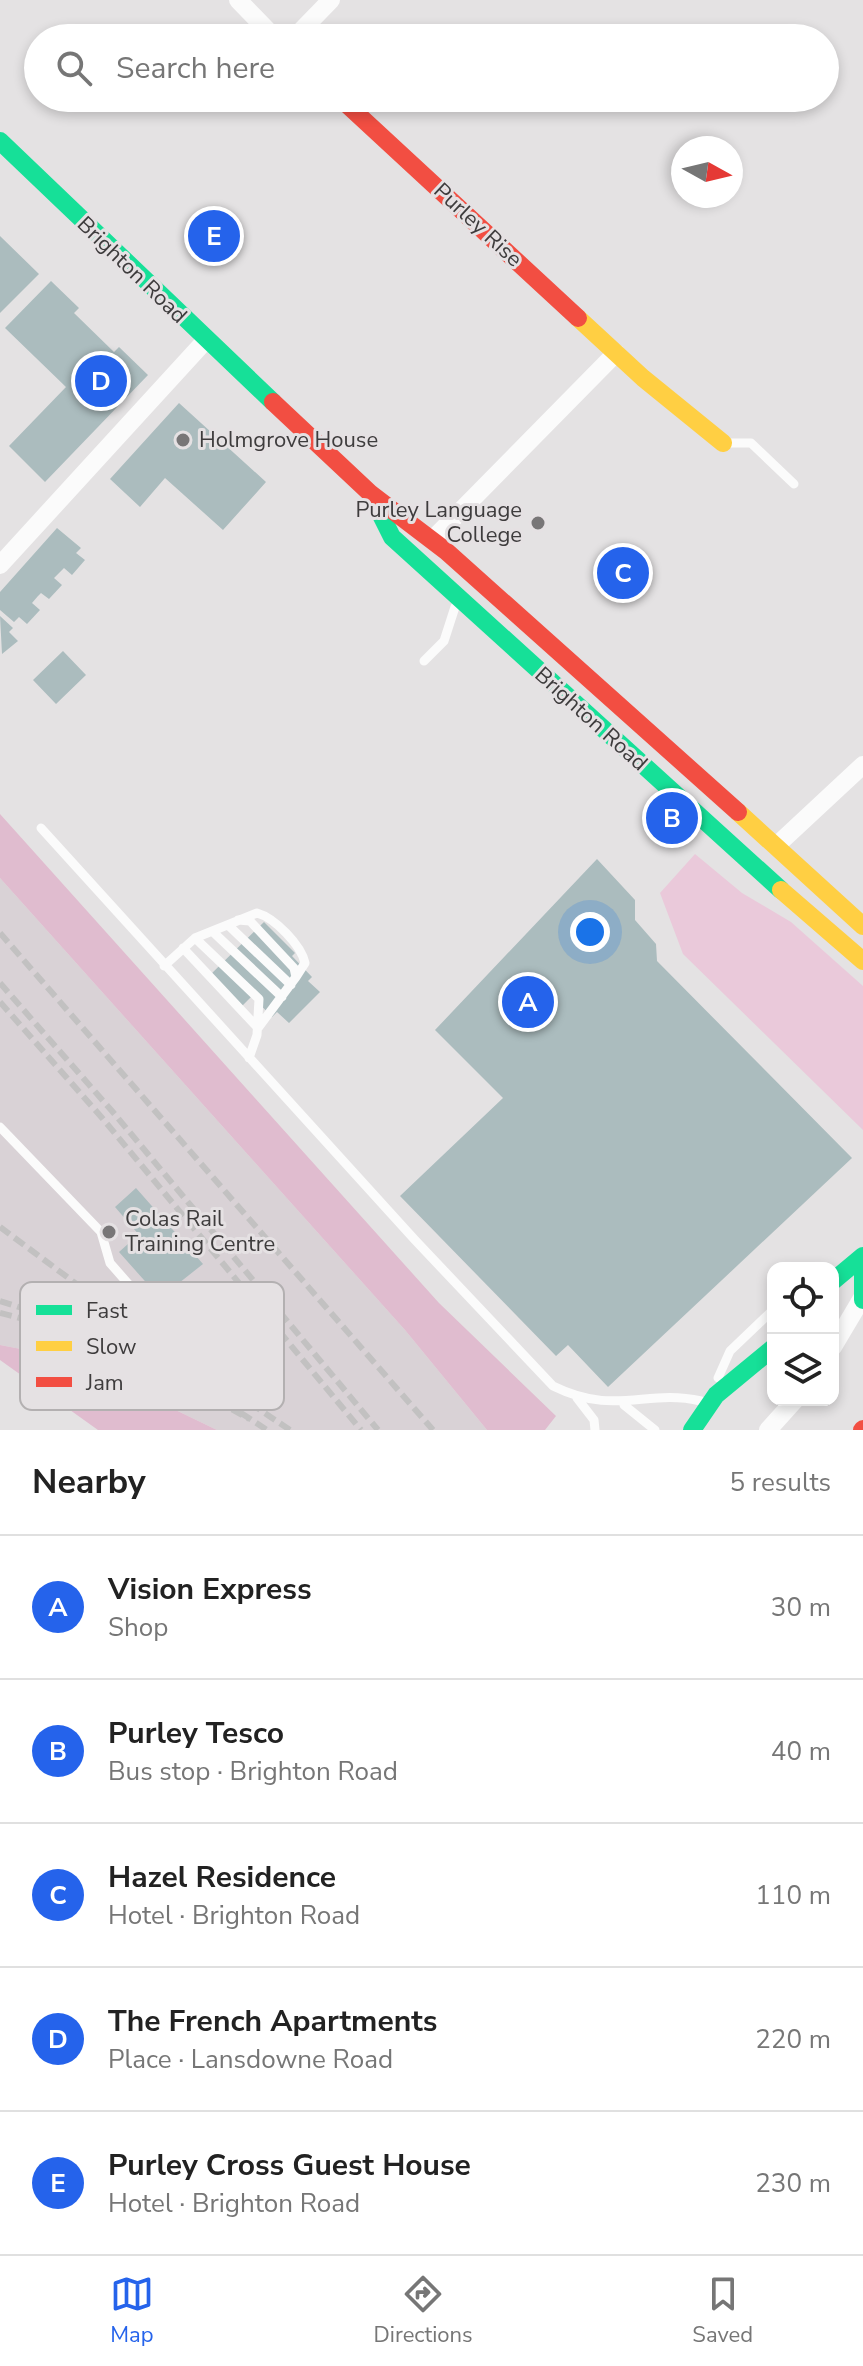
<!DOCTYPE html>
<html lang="en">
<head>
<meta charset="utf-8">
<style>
	:root { --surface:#fff; --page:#f2f2f2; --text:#222; --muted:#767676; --line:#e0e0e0; --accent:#2563eb }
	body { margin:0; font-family:"Nunito Sans",sans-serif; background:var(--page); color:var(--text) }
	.controls { position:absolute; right:24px; bottom:24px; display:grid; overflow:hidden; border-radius:16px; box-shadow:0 4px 12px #0003 }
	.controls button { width:72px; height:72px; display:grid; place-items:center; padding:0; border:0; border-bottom:2px solid var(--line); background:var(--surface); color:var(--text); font:40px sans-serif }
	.compass { position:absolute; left:671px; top:136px; width:72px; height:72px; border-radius:50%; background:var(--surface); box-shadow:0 4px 12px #0003; rotate:98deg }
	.you { position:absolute; left:590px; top:932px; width:28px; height:28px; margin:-20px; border:6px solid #fff; border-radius:50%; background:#1a73e8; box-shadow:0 0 0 12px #1a73e833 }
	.badge { display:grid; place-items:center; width:52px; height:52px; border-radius:50%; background:var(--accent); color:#fff; font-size:26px; font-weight:700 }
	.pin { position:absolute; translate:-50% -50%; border:4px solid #fff; box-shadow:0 2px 8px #0006 }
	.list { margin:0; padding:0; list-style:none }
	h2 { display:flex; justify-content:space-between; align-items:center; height:104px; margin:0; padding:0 32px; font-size:34px }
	h2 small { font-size:26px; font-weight:400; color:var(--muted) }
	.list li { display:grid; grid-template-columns:52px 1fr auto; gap:24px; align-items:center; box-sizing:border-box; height:144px; padding:0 32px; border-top:2px solid var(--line) }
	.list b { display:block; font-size:30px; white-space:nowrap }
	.list p { margin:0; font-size:26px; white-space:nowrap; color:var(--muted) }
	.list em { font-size:26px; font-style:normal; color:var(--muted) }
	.icon { flex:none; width:44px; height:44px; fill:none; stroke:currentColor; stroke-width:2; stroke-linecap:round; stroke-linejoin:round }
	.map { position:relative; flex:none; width:863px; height:1430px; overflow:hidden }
	.search { position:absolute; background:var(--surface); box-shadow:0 4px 12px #0003; left:24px; right:24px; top:24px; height:88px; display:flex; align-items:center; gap:20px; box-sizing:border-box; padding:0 28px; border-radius:44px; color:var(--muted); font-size:30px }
	.sheet { height:824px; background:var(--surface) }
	nav { display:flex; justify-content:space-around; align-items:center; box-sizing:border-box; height:112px; border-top:2px solid var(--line); background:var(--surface); font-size:22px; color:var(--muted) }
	nav a { display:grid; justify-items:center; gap:4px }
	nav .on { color:var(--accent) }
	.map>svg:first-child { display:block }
	.built { fill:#d9d2d6 }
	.green { fill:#eac9da }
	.forest { fill:#e0bccf }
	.building { fill:#abbcbe }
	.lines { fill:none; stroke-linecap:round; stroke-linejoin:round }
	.lane { stroke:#fbfbfb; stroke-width:9 }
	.street { stroke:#fbfbfb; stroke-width:18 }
	.fast { stroke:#16e098; stroke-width:18 }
	.slow { stroke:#ffcf43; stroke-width:18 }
	.jam { stroke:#f24e42; stroke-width:18 }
	.rail { stroke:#c2c1c1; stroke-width:6; stroke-dasharray:12 6; stroke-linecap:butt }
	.poi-dot { fill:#787677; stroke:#e5e1e3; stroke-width:3 }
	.labels { text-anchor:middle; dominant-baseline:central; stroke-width:6; stroke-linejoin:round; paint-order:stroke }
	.street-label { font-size:22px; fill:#3e3c3d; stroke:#e5e1e3 }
	.poi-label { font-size:22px; fill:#3e3c3d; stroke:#e5e1e3; text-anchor:start }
	.key { fill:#e5e1e3; stroke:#b3b0b1; stroke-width:2 }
	.key-label { font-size:22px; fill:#3e3c3d }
</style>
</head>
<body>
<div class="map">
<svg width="863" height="1430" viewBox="0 0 863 1430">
	<rect width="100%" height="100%" fill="#e4e2e3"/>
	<!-- built -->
	<path class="built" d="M0 878 405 1330 487 1430H217L68 1358 0 1345Z"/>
	<!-- green -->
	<path class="green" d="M695 854 742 893 791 922 863 986V1130L683 954 660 893Z"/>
	<!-- forest -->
	<path class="forest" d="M0 814 439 1303 556 1416 545 1430H487L405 1330 0 878Z
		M0 1345 68 1358 217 1430H98L0 1360Z"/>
	<!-- building -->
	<path class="building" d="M0 236 39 274 0 313Z
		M51 281 79 308 74 313 114 352 119 347 148 375 45 482 9 446 66 387 5 328Z
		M179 403 266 482 223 530 165 478 140 507 110 479Z
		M57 528 81 548 76 553 85 560 72 575 64 568 54 578 62 585 49 599 41 593 38 596 32 603 40 610 27 624 19 617 14 622 0 610V592Z
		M0 616 13 628 9 632 18 641 2 654Z
		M63 651 86 675 56 704 33 680Z
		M597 859 635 900V920L656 944 657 961 852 1158 608 1387 568 1345 556 1356 400 1196 503 1098 435 1030Z
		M264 922 295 953 292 956 312 977 308 981 320 992 289 1023 277 1012 272 1017 252 996 240 1008 208 977Z
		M136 1188 203 1264 160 1298 119 1252 138 1235 146 1243 115 1207Z"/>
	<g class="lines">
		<!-- lane -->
		<path class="lane" d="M727 443H751L794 484
			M424 661 444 641 455 607
			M41 828 415 1240 553 1386C616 1417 646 1388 701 1401
			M228 925 291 985
			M212 931 282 997
			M195 938 257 913C275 918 301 945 305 963L296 977
			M183 948 258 1028 296 977 294 968 250 921 238 920
			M164 966 195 938 259 999 257 1035 249 1058
			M0 1127 101 1232 110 1263 153 1312 181 1332
			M718 1378 730 1351 773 1310
			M577 1398 594 1420 595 1430
			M624 1405 655 1430"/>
		<!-- street -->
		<path class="street" d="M238 0 275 38
			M294 38 331 0
			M433 539 616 353
			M0 565 205 341
			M776 846 863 765
			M833 1347 862 1298
			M768 1430 795 1400"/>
		<!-- fast -->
		<path class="fast" d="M0 141 273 402
			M371 495 392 537 781 890
			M863 1262V1300
			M833 1281 863 1256
			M692 1430 716 1395 773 1348"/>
		<!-- slow -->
		<path class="slow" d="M578 318 643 378 723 443
			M738 812 863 926
			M781 890 863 961"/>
		<!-- jam -->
		<path class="jam" d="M340 98 578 318
			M273 402 371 494 446 551 738 812
			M862 1430 863 1429"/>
		<!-- rail -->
		<path class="rail" d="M0 933 433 1430
			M0 983 112 1111 378 1430
			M0 1002 103 1119 361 1430
			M0 1227 110 1309 290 1430
			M0 1301 106 1335 179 1368
			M0 1313C88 1334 172 1374 249 1419
			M241 1413 267 1430"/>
	</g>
	<!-- markers -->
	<g class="poi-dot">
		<circle cx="183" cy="440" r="8"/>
		<circle cx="538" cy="523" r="8"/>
		<circle cx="109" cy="1232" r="8"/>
	</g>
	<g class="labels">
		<!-- street labels -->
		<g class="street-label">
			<text transform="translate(478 225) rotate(43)">Purley Rise</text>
			<text transform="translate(132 270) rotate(44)">Brighton Road</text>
			<text transform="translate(591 719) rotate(42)">Brighton Road</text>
		</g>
		<!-- poi labels -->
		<g class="poi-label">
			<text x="199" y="440">Holmgrove House</text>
			<text x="522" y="510" text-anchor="end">Purley Language<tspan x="522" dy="25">College</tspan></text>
			<text x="125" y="1219">Colas Rail<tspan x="125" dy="25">Training Centre</tspan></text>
		</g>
	</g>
	<!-- legend -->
	<rect x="20" y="1282" width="264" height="128" rx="12" class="key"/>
	<rect x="36" y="1305" width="36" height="10" fill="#16e098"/>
	<rect x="36" y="1341" width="36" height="10" fill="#ffcf43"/>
	<rect x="36" y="1377" width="36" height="10" fill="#f24e42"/>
	<g class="key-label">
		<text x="86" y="1318">Fast</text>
		<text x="86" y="1354">Slow</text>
		<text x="86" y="1390">Jam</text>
	</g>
</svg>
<div class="controls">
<button><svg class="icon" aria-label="locate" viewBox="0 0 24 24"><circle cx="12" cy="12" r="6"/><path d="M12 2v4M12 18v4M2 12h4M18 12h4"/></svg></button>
<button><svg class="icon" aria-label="layers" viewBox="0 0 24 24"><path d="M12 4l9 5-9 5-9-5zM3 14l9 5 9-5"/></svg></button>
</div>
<svg class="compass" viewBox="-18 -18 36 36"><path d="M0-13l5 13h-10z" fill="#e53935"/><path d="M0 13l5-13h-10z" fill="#767676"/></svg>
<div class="you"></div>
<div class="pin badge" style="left:528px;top:1002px">A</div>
<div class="pin badge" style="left:672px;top:818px">B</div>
<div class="pin badge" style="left:623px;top:573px">C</div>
<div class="pin badge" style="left:101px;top:381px">D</div>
<div class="pin badge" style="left:214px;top:236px">E</div>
<div class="search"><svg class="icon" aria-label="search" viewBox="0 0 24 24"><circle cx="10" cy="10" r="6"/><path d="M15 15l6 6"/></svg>Search here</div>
</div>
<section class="sheet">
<h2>Nearby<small>5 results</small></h2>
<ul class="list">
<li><span class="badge">A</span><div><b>Vision Express</b><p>Shop</p></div><em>30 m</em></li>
<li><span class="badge">B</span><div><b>Purley Tesco</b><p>Bus stop · Brighton Road</p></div><em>40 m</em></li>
<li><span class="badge">C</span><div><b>Hazel Residence</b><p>Hotel · Brighton Road</p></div><em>110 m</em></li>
<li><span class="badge">D</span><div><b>The French Apartments</b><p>Place · Lansdowne Road</p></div><em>220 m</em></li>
<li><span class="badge">E</span><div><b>Purley Cross Guest House</b><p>Hotel · Brighton Road</p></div><em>230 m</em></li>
</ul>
</section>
<nav>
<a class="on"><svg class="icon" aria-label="map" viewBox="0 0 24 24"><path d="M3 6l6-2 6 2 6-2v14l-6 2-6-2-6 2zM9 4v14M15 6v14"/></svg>Map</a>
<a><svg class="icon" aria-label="directions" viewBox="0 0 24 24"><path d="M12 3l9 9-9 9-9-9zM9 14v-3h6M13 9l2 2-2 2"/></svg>Directions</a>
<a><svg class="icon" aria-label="saved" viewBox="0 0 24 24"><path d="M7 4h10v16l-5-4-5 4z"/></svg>Saved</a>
</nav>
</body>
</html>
